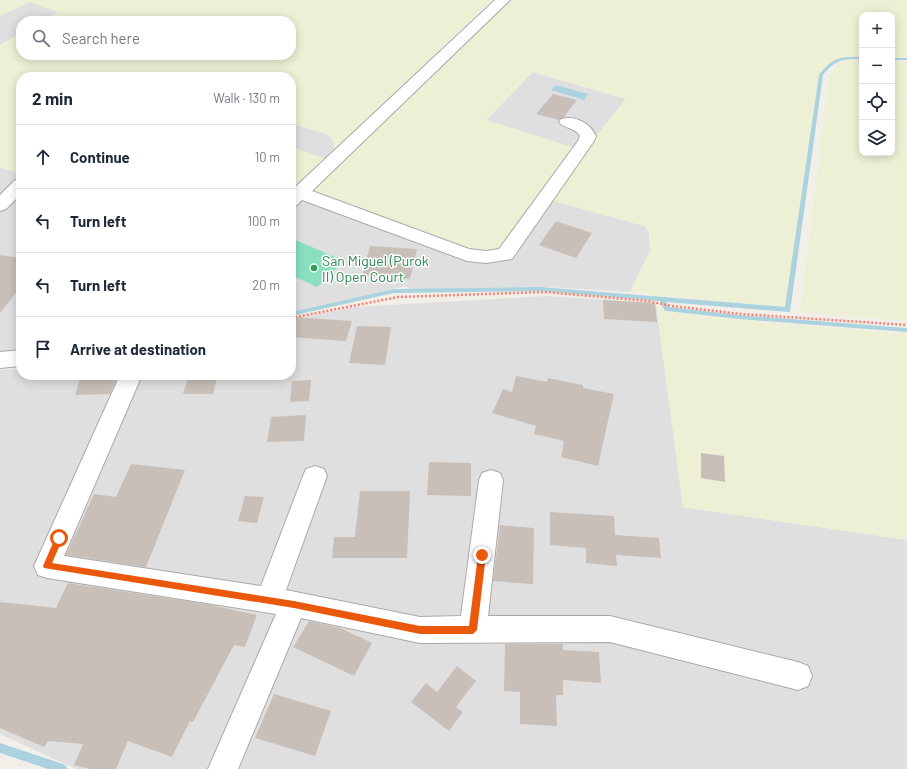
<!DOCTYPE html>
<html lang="en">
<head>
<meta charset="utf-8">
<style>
	:root { --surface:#fff; --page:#f2f2f3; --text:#1f2937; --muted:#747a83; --line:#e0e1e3 }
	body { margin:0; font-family:Barlow,sans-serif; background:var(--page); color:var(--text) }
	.controls { position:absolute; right:12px; top:12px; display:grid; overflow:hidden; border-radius:8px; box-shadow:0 2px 10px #0003 }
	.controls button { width:36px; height:36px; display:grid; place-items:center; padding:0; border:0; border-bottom:1px solid var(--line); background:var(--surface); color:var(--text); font:20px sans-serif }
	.stop { position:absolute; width:12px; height:12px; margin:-9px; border:3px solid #ea580c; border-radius:50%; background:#fff }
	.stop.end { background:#ea580c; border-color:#fff; box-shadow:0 1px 4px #0008 }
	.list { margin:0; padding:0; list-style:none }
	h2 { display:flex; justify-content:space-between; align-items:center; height:52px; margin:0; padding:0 16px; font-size:17px }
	h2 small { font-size:13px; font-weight:400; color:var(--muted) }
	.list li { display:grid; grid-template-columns:26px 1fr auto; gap:12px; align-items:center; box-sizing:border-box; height:64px; padding:0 16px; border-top:1px solid var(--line) }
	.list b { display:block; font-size:15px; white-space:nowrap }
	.list em { font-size:13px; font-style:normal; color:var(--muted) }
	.icon { flex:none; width:22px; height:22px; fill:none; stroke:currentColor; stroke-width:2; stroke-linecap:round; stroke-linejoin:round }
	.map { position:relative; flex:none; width:907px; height:769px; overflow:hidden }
	.search { position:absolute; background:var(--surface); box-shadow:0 2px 10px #0003; left:16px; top:16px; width:280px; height:44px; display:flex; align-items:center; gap:10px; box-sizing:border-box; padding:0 14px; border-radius:16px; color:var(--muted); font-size:15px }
	.panel { position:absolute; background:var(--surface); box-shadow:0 2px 10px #0003; left:16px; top:72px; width:280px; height:308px; border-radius:16px }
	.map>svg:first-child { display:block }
	.residential { fill:#e0dfdf }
	.farmland { fill:#eef0d5 }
	.pitch { fill:#88e0be }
	.water { fill:#aad3df }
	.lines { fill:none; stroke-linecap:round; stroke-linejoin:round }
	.stream { fill:#aad3df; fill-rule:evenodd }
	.building { fill:#c7bfb8 }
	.minor-casing { stroke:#a9a9a9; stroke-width:2 }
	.path { stroke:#fa8072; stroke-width:2.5; stroke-dasharray:2 2; stroke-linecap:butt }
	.minor { fill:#fff; fill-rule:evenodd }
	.route { fill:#ea580c }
	.leisure-dot { fill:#2e9e5b; stroke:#fff; stroke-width:1.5 }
	.labels { text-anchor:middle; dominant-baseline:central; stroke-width:3; stroke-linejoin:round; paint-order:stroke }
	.leisure-label { font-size:14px; fill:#27864d; stroke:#fff; text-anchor:start }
</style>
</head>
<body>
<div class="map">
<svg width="907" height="769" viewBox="0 0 907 769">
	<rect width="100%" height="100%" fill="#f2efe9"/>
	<!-- residential -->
	<path class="residential" d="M29 2 59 12 43 21H21V33L0 45V16Z
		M533 72 626 99 584 151 486 120Z
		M291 123 324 133 333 139 335 152 328 160 291 147Z
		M0 168 21 173V178L0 199Z
		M21 189V360L0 361V211Z
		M307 200 490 261 551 200 644 226 649 232 650 251 630 292 548 287 411 290 406 286 291 312V206L297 201Z
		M546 296 656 303 683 507 907 540V769H235L305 600 59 561 143 375H291V319L355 307Z
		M21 369V375H126L34 569 168 586 285 605 212 769H76L0 734V370Z"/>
	<!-- farmland -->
	<path class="farmland" d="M0 0H491L335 152 333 139 324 133 291 123V108L296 104 291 102V77H21V173L0 168V45L21 33V55H291V21H43L58 12 29 2 0 16Z
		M509 0H907V59L892 58V15H862V57H842L830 62 822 75 790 308 630 292 650 251 649 232 644 226 551 200 584 151 626 99 533 72 486 120 575 148 503 248 486 252 472 251 316 194 313 190Z
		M847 60H862V153H892V61L907 62V321L800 312 829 77 838 64Z
		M291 147 328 160 296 190 291 189Z
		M656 303 668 312 739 320 907 334V540L683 507Z"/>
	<!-- pitch -->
	<path class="pitch" d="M291 238 344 261 317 287 291 275Z"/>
	<!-- water -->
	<path class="water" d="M556 85 588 94 584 100 551 90Z"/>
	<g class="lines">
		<!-- stream -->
		<path class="stream" d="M848 57H862V59C843 59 836 59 823 75L790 312 666 302 669 307 739 315 907 328V332L739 319 667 311H665L660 301 541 291 394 293 291 316V312L394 289 541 287 785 307 819 75C827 64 834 58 848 57Z
			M892 58H907V60H892Z
			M0 743 63 764 66 766 68 769H48L0 753Z"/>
	</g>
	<!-- building -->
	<path class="building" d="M553 94 577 100 564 117 559 120 536 114Z
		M556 221 592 233 576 258 539 245Z
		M370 246 417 249 410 279 362 275Z
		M0 255 21 258V286L0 313Z
		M603 300 655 303 657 322 604 319Z
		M291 317 352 321 346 341 291 337Z
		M357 326 391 327 385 365 349 363Z
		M81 375H118L110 394 75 395Z
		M189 375H218L213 394H183Z
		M516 376 547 382 548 378 583 385V388L614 394 598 466 561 457 564 441 534 434 536 426 492 413 503 389 512 392Z
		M311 380 309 401 290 402 292 381Z
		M306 415 304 441 267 442 271 417Z
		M701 453 724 456 725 482 701 478Z
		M429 462 471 463V496L427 495Z
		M131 464 185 470 146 567 66 555 94 494 116 497Z
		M360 491H410L407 558H332L334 537H355Z
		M245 496 264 497 257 523 238 521Z
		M550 512 614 516 615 535 659 538 661 558 616 555 617 566 586 563V548L550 545Z
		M500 525 534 528 533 584 493 581Z
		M68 583 206 604 257 615 245 647 234 645 193 722 190 721 172 757 128 741 116 769H90L74 765 83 744 48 741 44 747 0 728V602L56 608Z
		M309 621 340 628 372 643 354 676 293 647Z
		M505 644H563V650L599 652 601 683 563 680V695H556L557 726 520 724V692L504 691Z
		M457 666 476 681 456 707 463 712 449 731 411 702 426 683 437 692Z
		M274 694 331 711 315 756 255 738Z"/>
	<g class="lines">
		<!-- minor casing -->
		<g class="minor-casing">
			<path id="minor" d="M495 0H510L312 191 469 249 486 251 499 249 578 141 580 136C575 127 564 129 559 122L561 119C575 115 590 123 596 136L594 141 512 259 486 263 467 261 302 200 297 205 291 207V191Z
				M21 179V194L6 209 0 211V195L15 180Z
				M21 350V366L0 368V352Z
				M120 375H142L64 556 261 586 303 476 306 469 315 466 324 469 327 476 286 590 420 617 461 616 479 480 482 473 491 470 500 473 503 480 488 616H610L798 662 808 666 812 676 808 686 798 690 610 642 420 643 301 618 238 769H208L276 614 47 578 38 575 34 566Z"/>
		</g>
		<!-- path -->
		<path class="path" d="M291 318 398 297 545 292 648 301 672 306 741 314 907 325"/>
		<!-- minor -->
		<use href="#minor" class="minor"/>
	</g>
	<!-- route -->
	<path class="route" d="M59 535 63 538 52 563 294 601 420 626H469L478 555 482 551 486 555 477 630 473 634H420L294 608 44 568 43 566 56 536Z"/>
	<!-- markers -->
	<circle class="leisure-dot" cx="314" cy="268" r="4"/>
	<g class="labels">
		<!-- leisure labels -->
		<g class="leisure-label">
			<text x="322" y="260">San Miguel (Purok<tspan x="322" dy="16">II) Open Court</tspan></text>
		</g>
	</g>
</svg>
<div class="controls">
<button>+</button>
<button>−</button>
<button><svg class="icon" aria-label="locate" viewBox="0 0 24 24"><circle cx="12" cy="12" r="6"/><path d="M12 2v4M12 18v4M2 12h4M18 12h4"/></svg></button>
<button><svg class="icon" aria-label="layers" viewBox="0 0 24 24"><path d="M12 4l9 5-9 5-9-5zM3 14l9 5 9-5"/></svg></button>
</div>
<div class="stop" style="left:59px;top:538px"></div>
<div class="stop end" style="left:482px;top:555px"></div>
<div class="search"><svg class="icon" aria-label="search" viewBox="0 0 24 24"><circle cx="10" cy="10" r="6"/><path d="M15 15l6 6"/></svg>Search here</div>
<section class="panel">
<h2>2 min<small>Walk · 130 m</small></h2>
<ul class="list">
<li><svg class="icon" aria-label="ahead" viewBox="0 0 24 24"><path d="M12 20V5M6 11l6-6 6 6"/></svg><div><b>Continue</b></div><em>10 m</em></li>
<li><svg class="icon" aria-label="left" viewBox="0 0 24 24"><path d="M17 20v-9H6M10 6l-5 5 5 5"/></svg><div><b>Turn left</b></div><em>100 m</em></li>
<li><svg class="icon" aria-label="left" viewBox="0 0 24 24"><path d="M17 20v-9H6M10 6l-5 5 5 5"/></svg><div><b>Turn left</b></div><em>20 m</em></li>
<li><svg class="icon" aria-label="arrive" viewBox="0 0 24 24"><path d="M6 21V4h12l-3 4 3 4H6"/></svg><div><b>Arrive at destination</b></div></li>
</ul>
</section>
</div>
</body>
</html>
